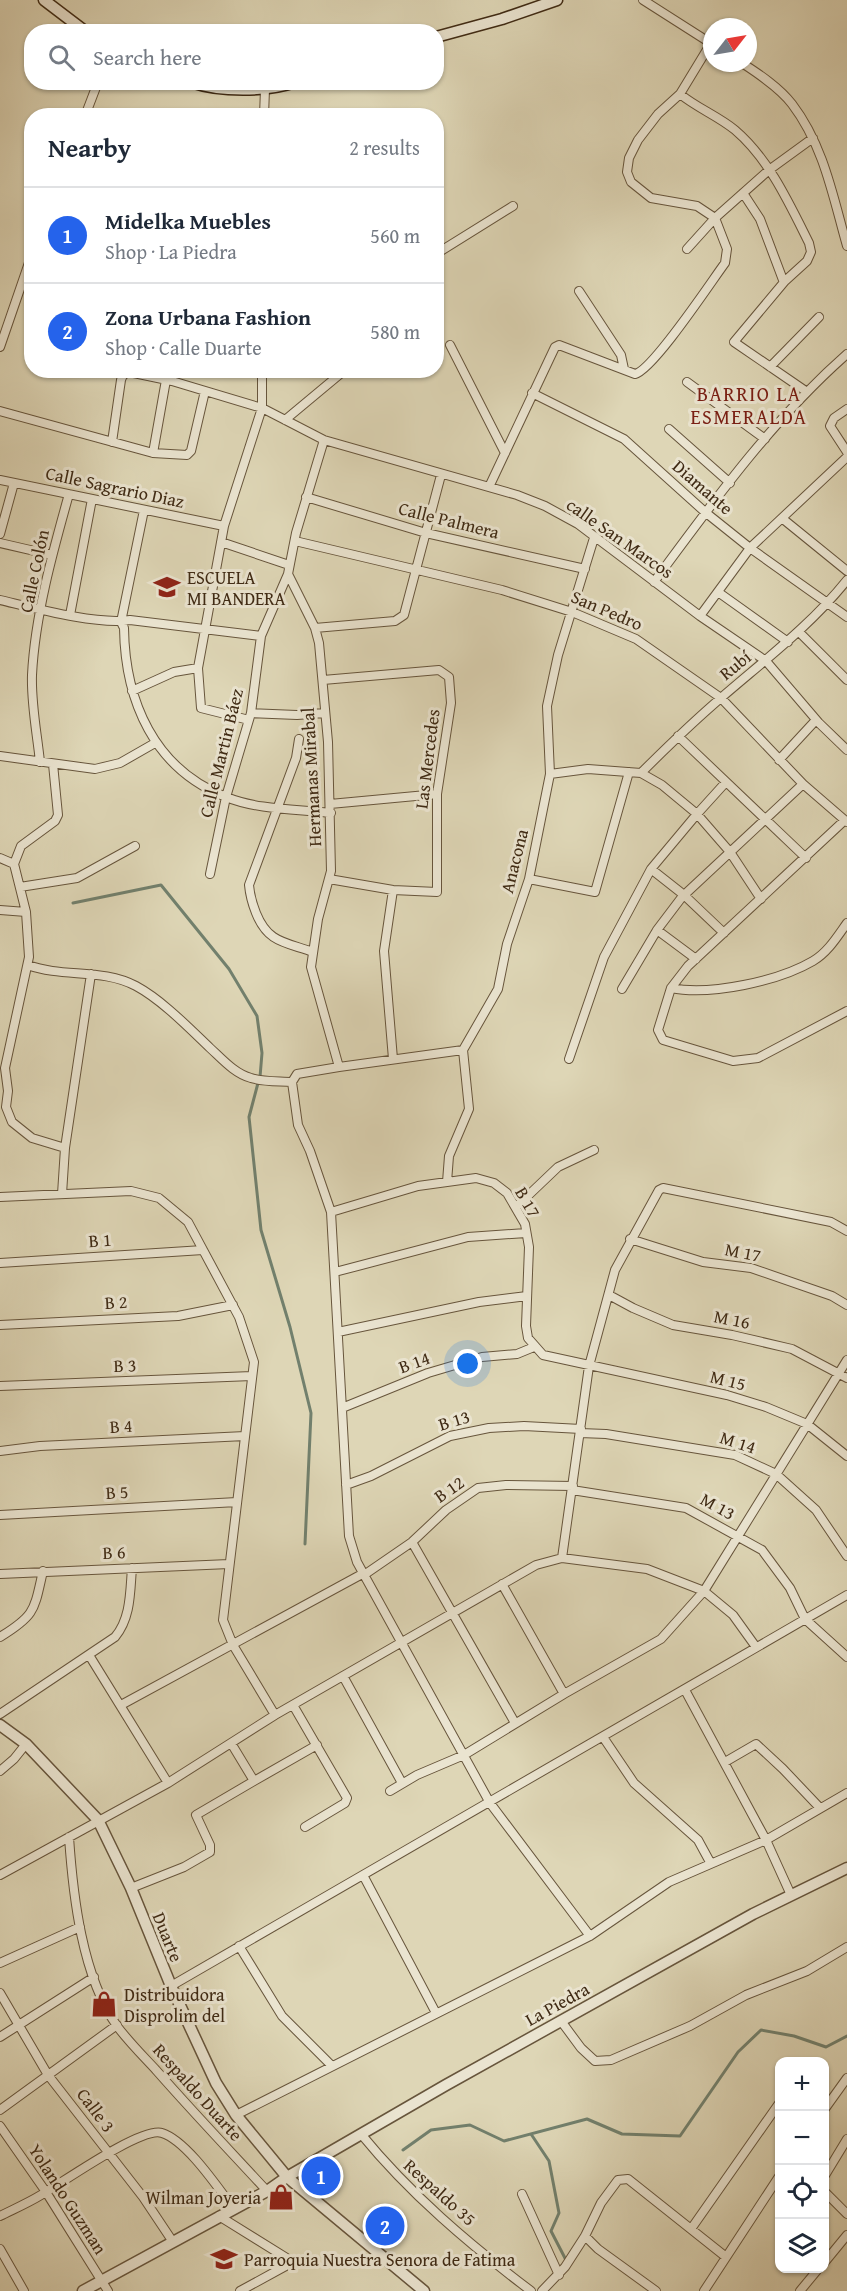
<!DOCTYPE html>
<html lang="en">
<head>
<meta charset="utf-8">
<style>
	:root { --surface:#fff; --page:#f2f2f3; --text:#1f2937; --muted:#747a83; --line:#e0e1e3; --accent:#2563eb }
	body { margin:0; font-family:"Gentium Book Plus",serif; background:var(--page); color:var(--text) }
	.controls { position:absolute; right:18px; bottom:18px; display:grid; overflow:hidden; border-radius:12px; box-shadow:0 2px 4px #0004 }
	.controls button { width:54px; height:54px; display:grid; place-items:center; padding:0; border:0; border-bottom:2px solid var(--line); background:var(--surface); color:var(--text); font:30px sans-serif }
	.compass { position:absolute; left:703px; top:18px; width:54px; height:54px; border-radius:50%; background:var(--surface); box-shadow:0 2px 4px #0004; rotate:59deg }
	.you { position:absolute; left:468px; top:1364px; width:21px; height:21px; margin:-15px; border:4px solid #fff; border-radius:50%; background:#1a73e8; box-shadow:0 0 0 9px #1a73e833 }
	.badge { display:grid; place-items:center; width:39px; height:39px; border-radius:50%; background:var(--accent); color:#fff; font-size:20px; font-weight:700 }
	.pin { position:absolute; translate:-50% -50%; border:3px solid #fff; box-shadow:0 2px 6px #0006 }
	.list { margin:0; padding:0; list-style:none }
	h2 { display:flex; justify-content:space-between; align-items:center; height:78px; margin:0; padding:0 24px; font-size:26px }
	h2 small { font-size:20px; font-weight:400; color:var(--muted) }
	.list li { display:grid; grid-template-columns:39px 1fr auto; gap:18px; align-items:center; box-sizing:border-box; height:96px; padding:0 24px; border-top:2px solid var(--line) }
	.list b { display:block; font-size:22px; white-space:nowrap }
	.list p { margin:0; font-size:20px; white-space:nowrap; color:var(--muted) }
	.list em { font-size:20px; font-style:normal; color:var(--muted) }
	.icon { flex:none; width:33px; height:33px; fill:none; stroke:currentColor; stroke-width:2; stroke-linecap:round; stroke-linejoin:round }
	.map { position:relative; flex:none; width:847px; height:2291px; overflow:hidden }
	.search { position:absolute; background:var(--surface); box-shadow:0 2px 4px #0004; left:24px; top:24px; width:420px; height:66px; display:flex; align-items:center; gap:15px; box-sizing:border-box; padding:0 21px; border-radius:24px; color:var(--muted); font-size:22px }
	.panel { position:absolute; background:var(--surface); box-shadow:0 2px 4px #0004; left:24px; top:108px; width:420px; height:270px; border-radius:24px }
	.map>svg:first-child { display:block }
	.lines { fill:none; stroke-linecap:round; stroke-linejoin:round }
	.stream { stroke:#72806d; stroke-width:3 }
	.minor-casing { stroke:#67553c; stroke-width:10 }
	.tertiary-casing { stroke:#67553c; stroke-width:13 }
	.secondary-casing { stroke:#3f2a14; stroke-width:13 }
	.minor { stroke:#eae4d0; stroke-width:8 }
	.tertiary { stroke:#eae4d0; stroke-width:10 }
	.secondary { stroke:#eae4d0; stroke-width:10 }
	.labels { text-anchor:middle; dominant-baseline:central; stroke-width:6; stroke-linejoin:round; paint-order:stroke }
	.street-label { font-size:18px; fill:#3f2a14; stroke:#eae4d0 }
	.poi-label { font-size:18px; fill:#3f2a14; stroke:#eae4d0; text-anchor:start }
	.neighbourhood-label { font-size:20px; letter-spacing:1.5px; fill:#7a1f14; stroke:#eae4d0 }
</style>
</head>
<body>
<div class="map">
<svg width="847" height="2291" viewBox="0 0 847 2291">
	<rect width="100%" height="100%" fill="#ded6b6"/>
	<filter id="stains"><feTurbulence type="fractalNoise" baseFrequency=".00333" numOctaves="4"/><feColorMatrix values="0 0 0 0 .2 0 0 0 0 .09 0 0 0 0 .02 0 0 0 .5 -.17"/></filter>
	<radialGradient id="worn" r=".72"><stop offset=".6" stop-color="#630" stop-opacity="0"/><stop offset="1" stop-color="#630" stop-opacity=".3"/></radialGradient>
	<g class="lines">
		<!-- stream -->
		<path class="stream" d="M73 903 161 885 229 969 257 1016 262 1053 260 1077
			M258 1083 249 1117 261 1230 290 1327 311 1413 305 1544
			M531 2134 549 2161 559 2213 551 2231 567 2262
			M403 2150 431 2130 470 2125 504 2141 587 2119 622 2134 680 2136 738 2052 761 2030 794 2036 826 2047 847 2036"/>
		<!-- minor casing -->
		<g class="minor-casing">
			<path id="minor" d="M643 0 712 44
				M742 63C759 74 780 88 792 104 824 146 833 197 847 246
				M680 94C697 108 718 116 735 130 769 159 789 203 809 243L811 252 807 261 785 281 734 342 807 392
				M85 116 98 82
				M264 116 265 89
				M743 193 760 219 783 280 785 281
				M687 249 715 218 697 206 651 198 631 182 627 172 629 158 638 140 658 114 680 94 711 43
				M436 254 513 206
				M579 291 621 355 624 369
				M450 345 505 453
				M0 347 32 254
				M770 367 819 317
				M687 382 765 439
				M532 393 624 439 705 512 750 548 847 617
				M847 409 834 418 830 426 847 452
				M0 411 153 453 187 455 191 451 205 391
				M285 420 345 370
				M669 429 730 483
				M112 442 121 380 123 375 129 372 172 381 262 408 324 440 517 495 545 506 578 524 700 616 766 661 819 723 847 750
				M153 453 166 380
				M0 480 224 526
				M489 487 555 347 559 345 635 374C653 370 711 282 725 263L727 249 715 218 769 170 813 138
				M306 497 426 533 585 569
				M144 510 121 622 124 628C125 701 154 769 226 797 258 810 297 809 331 813
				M783 519 847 571
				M0 534 14 483
				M295 541 502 590 572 612 636 639 721 698 803 784 847 822
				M221 542 289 565
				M0 543 52 555
				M654 582C713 502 772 420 847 354
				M718 592 788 642
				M0 600C34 608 96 625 130 620L261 636
				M70 615 92 499
				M700 616 750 548 847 457
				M315 628 395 621 404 615 441 475
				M799 632 847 680
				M323 680 439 670 449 677 451 703 437 794V892L393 890 329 879
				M132 691 174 672 198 668
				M251 713 297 715 325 713
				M249 720 201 708 198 668 224 526 262 408V370
				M678 736 806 858
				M299 739 296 758 249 885C250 896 252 903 256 913 268 943 285 942 313 952
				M0 756 95 769 120 763 155 743
				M779 760 816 720
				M40 762C37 733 31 704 32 675 35 615 53 551 69 494
				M53 764 58 815 55 821 21 846 14 864 26 912 29 957 5 1068 8 1091 6 1107 12 1122 32 1138 65 1148
				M641 773C667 747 694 721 722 697 766 659 811 625 847 580
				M550 774 588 769 641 773 662 785 697 814 730 852 761 899
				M330 804 437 794
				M845 820 688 966 671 988 658 1030 663 1040 733 1061 758 1058 847 1011
				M0 858 14 864
				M651 869 684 895 724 933
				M210 874 226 797 251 713 261 636 288 574
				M529 879 595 892 629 772
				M20 887 77 878 135 846
				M393 890 384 951 393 1059
				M0 910 26 912
				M657 930 696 959
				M28 965C63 978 102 968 136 986 162 1000 189 1028 210 1048 222 1059 235 1074 251 1078 263 1082 279 1081 292 1082
				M671 988C710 996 779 981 813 961 828 952 837 937 847 923
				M622 989 657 930 682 897 803 784
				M569 1059 604 957 651 869 697 814 726 782
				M339 1067 463 1050
				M292 1082 298 1125 310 1151 331 1212 349 1536 357 1562 490 1803 590 1936
				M292 1082 297 1074 339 1067 311 967 318 919 331 871 328 742 319 643 315 628 288 574 296 533 324 440
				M447 1182 449 1156 469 1109 463 1050 498 989 507 944 529 879 550 774 547 706 558 655 594 538
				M62 1194 65 1148 91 974
				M0 1197 131 1191 159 1198 188 1222 239 1317 254 1362 223 1620 233 1645 275 1715
				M516 1207 558 1167 594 1150
				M331 1212 418 1186 476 1178 494 1183 507 1193 525 1224 529 1247 526 1326 528 1338 543 1355 727 1395 766 1407 807 1424 847 1456
				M630 1239 703 1262 751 1268 832 1296 847 1305
				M0 1263 203 1250
				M335 1272 468 1237 526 1233
				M609 1295 633 1308 673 1325 732 1335 792 1349 847 1378
				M0 1325 178 1316 233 1305
				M338 1332 479 1302 527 1296
				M0 1386 252 1376
				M342 1408 428 1373 482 1357 517 1354 534 1347
				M580 1433 606 1434 735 1455 776 1474 816 1510 847 1556
				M0 1451 40 1446 245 1436
				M346 1485 371 1476 450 1436 489 1428 524 1426 581 1429
				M572 1490 686 1508 762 1550 790 1588 805 1619 847 1657
				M0 1515 237 1502
				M412 1542 515 1723
				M562 1558 589 1366 615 1270 659 1190 663 1188 831 1222 847 1231
				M0 1574 229 1564
				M364 1575 412 1542 446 1510 478 1488 506 1485 573 1486
				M502 1584 564 1694
				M0 1637C36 1615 34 1610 43 1571
				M89 1655 168 1783
				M343 1676 402 1783
				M685 1690 766 1840 791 1895
				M121 1705 364 1573
				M293 1705 347 1798 345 1803 305 1827
				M0 1714 115 1637C131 1618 130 1592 132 1568
				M603 1737 634 1783 698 1840 710 1862
				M231 1743 254 1781 317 1745
				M725 1762 756 1744 783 1769 820 1808
				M0 1771 14 1759 26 1744
				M390 1791 417 1775 464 1755 564 1694 661 1639 704 1591 847 1360
				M69 1837C73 1896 82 1976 117 2026 128 2041 143 2056 156 2070 192 2111 230 2151 267 2191
				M0 1875 168 1783 275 1715 536 1565 562 1558 647 1569 704 1591 733 1615 756 1647
				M363 1875 436 2013
				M131 1888 184 1867 210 1852V1845L196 1815 254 1781
				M239 1946 282 2016 332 2066
				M0 1963 80 1927
				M171 1986 847 1595
				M0 1993 48 2075 143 2197 173 2242
				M561 2021 581 2048 595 2061 611 2060 690 2026 746 1995 807 1971 847 1947
				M0 2037 94 1977
				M0 2110 117 2025
				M824 2110 847 2078
				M236 2115 590 1936 669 1882 766 1840 847 1793
				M0 2126 46 2192 108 2291
				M361 2134C410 2194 469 2244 531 2291
				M824 2177 847 2139
				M824 2191 847 2214
				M522 2194 559 2275
				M0 2216C14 2209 28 2203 41 2195 62 2183 142 2126 162 2133 187 2141 218 2188 234 2209
				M219 2216 293 2262 240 2291
				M691 2229 780 2102
				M585 2236 598 2249 656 2291
				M0 2249 24 2291
				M824 2263 847 2235
				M542 2291 565 2267 585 2236 601 2203 618 2180 628 2179 726 2257
				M704 2291 780 2175
				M800 2291 819 2268"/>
		</g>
		<!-- tertiary casing -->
		<g class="tertiary-casing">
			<path id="tertiary" d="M0 1725 26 1744 98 1820 131 1888 171 1986 216 2083 236 2115 287 2177 424 2291
				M83 2291 267 2191 287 2177 446 2085 753 1914 847 1868"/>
		</g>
		<!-- secondary casing -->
		<g class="secondary-casing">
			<path id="secondary" d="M44 0 86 32
				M436 37 502 19 557 0
				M191 82C220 92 266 92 295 82"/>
		</g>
		<!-- minor -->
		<use href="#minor" class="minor"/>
		<!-- tertiary -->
		<use href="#tertiary" class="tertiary"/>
		<!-- secondary -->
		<use href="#secondary" class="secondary"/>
	</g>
	<!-- icons -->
	<defs>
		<g id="school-bare" transform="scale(2.07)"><path d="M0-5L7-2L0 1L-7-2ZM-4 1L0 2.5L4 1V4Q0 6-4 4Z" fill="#8f2418" stroke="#eae4d0" stroke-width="2.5" paint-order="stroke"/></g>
		<g id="shop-bare" transform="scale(2.07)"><path d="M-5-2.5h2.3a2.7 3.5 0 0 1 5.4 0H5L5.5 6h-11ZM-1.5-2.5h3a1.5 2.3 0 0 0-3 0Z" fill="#8f2418" stroke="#eae4d0" stroke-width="2.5" paint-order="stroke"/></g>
	</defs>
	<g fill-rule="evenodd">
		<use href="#school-bare" x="167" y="587"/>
		<use href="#shop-bare" x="104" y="2004"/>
		<use href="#shop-bare" x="281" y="2197"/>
		<use href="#school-bare" x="224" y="2259"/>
	</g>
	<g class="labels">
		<!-- street labels -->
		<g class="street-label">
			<text transform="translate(115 487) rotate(12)">Calle Sagrario Diaz</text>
			<text transform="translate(703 487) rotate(41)">Diamante</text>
			<text transform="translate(449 520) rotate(14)">Calle Palmera</text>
			<text transform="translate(620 538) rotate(35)">calle San Marcos</text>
			<text transform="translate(34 571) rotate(-78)">Calle Colón</text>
			<text transform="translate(607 610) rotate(23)">San Pedro</text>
			<text transform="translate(735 665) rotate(-39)">Rubí</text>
			<text transform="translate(221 753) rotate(-76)">Calle Martin Báez</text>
			<text transform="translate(427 759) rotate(-83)">Las Mercedes</text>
			<text transform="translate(311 777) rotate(-93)">Hermanas Mirabal</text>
			<text transform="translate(514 861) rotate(-76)">Anacona</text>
			<text transform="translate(528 1202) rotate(60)">B 17</text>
			<text transform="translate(100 1240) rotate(-4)">B 1</text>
			<text transform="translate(743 1252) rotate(11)">M 17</text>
			<text transform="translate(116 1302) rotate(-3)">B 2</text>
			<text transform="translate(732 1319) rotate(11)">M 16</text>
			<text transform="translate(414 1362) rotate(-20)">B 14</text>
			<text transform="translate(125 1365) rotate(-2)">B 3</text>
			<text transform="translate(728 1380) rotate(14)">M 15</text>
			<text transform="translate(454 1420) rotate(-17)">B 13</text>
			<text transform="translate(121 1426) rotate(-3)">B 4</text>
			<text transform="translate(738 1442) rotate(18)">M 14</text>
			<text transform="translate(449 1489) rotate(-35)">B 12</text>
			<text transform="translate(117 1492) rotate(-3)">B 5</text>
			<text transform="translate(718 1506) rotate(29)">M 13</text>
			<text transform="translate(114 1552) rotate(-2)">B 6</text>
			<text transform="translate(168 1937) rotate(68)">Duarte</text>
			<text transform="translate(557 2004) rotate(-29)">La Piedra</text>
			<text transform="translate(198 2092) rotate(48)">Respaldo Duarte</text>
			<text transform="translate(96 2110) rotate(53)">Calle 3</text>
			<text transform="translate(440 2192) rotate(42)">Respaldo 35</text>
			<text transform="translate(68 2199) rotate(57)">Yolando Guzman</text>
		</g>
		<!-- poi labels -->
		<g class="poi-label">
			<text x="187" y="577">ESCUELA<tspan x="187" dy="21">MI BANDERA</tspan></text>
			<text x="124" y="1994">Distribuidora<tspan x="124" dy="21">Disprolim del</tspan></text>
			<text x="261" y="2197" text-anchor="end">Wilman Joyeria</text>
			<text x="244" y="2259">Parroquia Nuestra Senora de Fatima</text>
		</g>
		<!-- neighbourhood labels -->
		<g class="neighbourhood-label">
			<text x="749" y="393">BARRIO LA<tspan x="749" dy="23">ESMERALDA</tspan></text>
		</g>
	</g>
	<rect width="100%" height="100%" filter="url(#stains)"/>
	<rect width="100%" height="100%" fill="url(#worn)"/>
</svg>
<div class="controls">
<button>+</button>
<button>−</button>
<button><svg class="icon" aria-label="locate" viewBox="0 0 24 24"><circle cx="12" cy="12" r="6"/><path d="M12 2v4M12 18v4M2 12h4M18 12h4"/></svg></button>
<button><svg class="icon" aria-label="layers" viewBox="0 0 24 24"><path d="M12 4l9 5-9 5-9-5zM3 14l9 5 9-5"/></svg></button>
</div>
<svg class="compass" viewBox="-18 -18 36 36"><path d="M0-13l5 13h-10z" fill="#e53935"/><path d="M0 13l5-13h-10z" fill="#747a83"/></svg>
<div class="you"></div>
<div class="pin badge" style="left:321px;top:2176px">1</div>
<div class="pin badge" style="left:385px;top:2226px">2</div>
<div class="search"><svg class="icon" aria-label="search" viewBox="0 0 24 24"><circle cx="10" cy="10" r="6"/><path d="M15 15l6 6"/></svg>Search here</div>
<section class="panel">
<h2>Nearby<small>2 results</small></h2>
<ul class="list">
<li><span class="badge">1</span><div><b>Midelka Muebles</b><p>Shop · La Piedra</p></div><em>560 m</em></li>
<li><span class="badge">2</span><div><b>Zona Urbana Fashion</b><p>Shop · Calle Duarte</p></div><em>580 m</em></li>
</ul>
</section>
</div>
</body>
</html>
